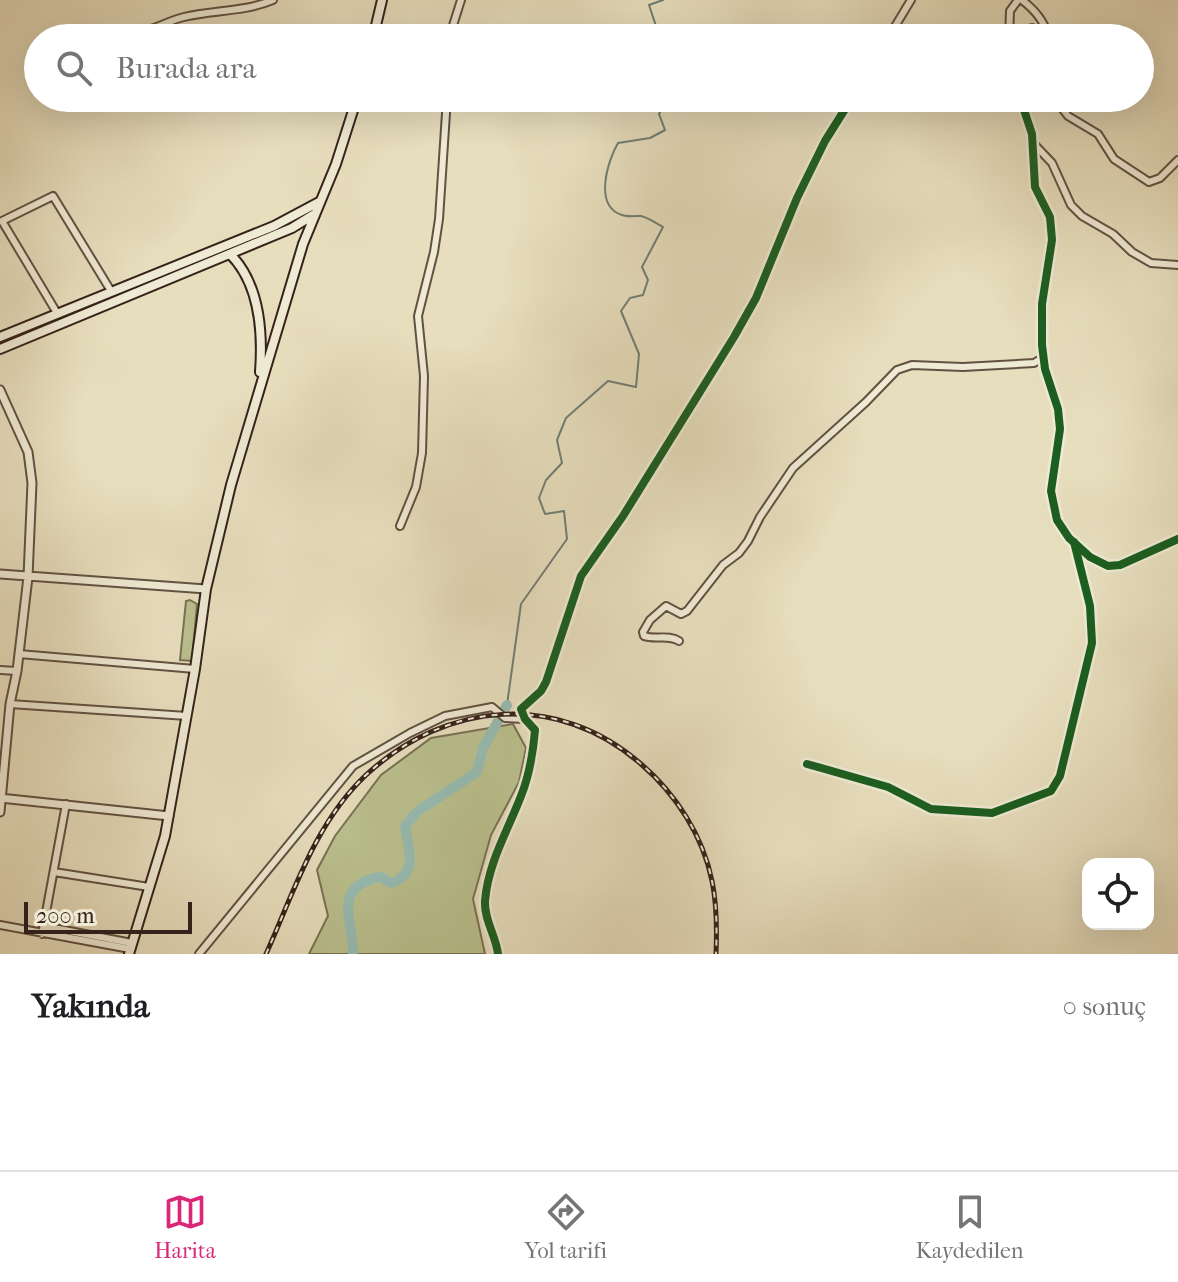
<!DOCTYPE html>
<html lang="tr">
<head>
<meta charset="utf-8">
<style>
	:root { --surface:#fff; --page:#f6f6f6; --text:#202124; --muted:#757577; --line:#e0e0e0; --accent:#db2777 }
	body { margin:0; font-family:"IM FELL French Canon",serif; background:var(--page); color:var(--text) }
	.controls { position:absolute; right:24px; bottom:24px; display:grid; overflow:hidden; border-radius:16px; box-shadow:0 8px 32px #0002 }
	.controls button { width:72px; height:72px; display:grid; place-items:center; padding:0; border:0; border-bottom:2px solid var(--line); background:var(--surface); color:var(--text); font:40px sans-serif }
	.scale { position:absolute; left:24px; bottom:20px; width:168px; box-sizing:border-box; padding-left:8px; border:4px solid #35221a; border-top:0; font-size:22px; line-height:28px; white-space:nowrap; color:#35221a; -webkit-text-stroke:6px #efead4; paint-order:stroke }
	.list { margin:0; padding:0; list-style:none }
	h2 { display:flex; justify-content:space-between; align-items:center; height:104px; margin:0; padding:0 32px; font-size:34px }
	h2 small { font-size:26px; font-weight:400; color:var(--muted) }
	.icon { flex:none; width:44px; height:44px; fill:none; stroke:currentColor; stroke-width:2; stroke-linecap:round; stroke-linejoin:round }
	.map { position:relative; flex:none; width:1178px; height:954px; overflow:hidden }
	.search { position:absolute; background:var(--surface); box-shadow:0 8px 32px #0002; left:24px; right:24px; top:24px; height:88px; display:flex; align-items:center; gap:20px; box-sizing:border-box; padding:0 28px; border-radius:44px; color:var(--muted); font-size:30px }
	.sheet { height:216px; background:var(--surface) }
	nav { display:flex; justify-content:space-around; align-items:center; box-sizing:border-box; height:112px; border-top:2px solid var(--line); background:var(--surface); font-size:22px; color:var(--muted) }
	nav a { display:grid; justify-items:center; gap:4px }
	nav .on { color:var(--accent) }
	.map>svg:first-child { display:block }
	.green { fill:#bac08e; stroke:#787154; stroke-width:2 }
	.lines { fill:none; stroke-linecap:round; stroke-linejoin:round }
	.stream { stroke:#707e75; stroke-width:2 }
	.river { stroke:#97bcb2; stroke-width:10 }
	.minor-casing { stroke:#625143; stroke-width:10 }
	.tertiary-casing { stroke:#625143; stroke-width:11 }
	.secondary-casing { stroke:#35221a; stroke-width:12 }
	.minor { stroke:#efead4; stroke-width:6 }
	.tertiary { stroke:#efead4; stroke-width:7 }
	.secondary { stroke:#efead4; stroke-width:8 }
	.rail-casing { stroke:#35221a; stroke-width:5 }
	.rail { stroke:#efead4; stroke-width:2; stroke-dasharray:6; stroke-linecap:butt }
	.cycleway-casing { stroke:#efead4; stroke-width:13 }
	.cycleway { stroke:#1b5e20; stroke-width:8 }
</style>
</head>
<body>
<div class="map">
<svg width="1178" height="954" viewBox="0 0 1178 954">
	<rect width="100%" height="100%" fill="#e7debd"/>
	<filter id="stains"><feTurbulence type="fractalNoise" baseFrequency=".0025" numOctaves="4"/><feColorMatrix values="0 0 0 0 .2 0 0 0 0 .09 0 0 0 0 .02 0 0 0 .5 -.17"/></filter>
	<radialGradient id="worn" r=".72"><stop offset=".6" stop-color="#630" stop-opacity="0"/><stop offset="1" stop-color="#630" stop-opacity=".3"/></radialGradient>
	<!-- green -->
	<path class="green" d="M190 600 197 604 192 661 180 660 186 601Z
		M513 724 526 748 519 782 491 835 473 899 485 954H309L328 916 317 870 335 836 381 775 431 738Z"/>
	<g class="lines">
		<!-- stream -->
		<path class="stream" d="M660 38 649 5 663 0
			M507 705 521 604 567 539 564 511 545 514 539 498 546 480 562 463 557 440 566 418 608 381 636 387 639 354 621 311 630 298 643 295 648 280 642 267 663 227C656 223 649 218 641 216 635 216 627 217 622 215 593 206 608 160 618 143L650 138 665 130 659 114 668 98"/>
		<!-- river -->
		<path class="river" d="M353 954C354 921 330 887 380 877L391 883C419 874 409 850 405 826L418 811 477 772 483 748 507 705"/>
		<!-- minor casing -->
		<g class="minor-casing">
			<path id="minor" d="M1022 0C1036 11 1044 21 1049 38
				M129 31C151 34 163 22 184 17 213 10 245 12 273 0
				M449 38 461 0
				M888 38 911 0
				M1009 38 1010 11 1018 0
				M1019 38V31L1032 28 1043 38
				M1020 98 1032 134 1035 187 1050 217 1052 240 1042 304V345L1045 369 1058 409 1060 429 1051 491 1057 520 1069 538 1090 557 1108 566 1120 565 1178 539
				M1054 98 1068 116 1098 134 1114 159 1149 182 1160 178 1178 160
				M1033 143 1052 163 1071 205 1082 216 1113 234 1132 252 1151 263 1178 265
				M2 221 53 196 111 291
				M2 221 57 313
				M400 526 416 487 422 453 424 376 418 316 434 252 439 219 447 98
				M679 641C669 634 655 640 644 636L643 632 650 620 666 606 681 614 687 611 723 565 739 553 748 541 760 517 793 468 866 402 897 370 912 365 963 367 1034 363 1044 357
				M19 654 195 669
				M0 670 17 671
				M10 704 187 716
				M807 764 888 787 931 809 992 813 1051 791 1060 776 1092 643 1090 606 1074 542
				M54 872 149 887
				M0 925 130 949
				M43 926 132 943
				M42 934 66 804
				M199 954 353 766 410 733 445 716 492 707 505 718 525 719
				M498 954C496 936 484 920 485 901 488 863 508 830 521 796 530 774 533 753 535 730L525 719 521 709 541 691 546 682 581 576 623 516 734 337 756 298 797 198 825 141 852 98"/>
		</g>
		<!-- tertiary casing -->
		<g class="tertiary-casing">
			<path id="tertiary" d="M0 390 28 452 32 483 28 577 17 671 10 704 0 812
				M0 574 206 589
				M0 798 169 816"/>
		</g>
		<!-- secondary casing -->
		<g class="secondary-casing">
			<path id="secondary" d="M373 38 382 0
				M230 254C260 284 263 332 260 372
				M0 337 274 226 319 202
				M0 349 292 228 313 215
				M129 954 165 836 195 669 206 589 231 485 303 244 336 164 357 98"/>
		</g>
		<!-- minor -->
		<use href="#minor" class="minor"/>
		<!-- tertiary -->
		<use href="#tertiary" class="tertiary"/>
		<!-- secondary -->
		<use href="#secondary" class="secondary"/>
		<!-- rail casing -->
		<g class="rail-casing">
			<path id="rail" d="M266 954C294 892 315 823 366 775 446 701 558 691 641 764 676 794 703 836 712 881 717 905 717 930 716 954"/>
		</g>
		<!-- rail -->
		<use href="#rail" class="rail"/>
		<!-- cycleway casing -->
		<g class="cycleway-casing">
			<path id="cycleway" d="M1020 98 1032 134 1035 187 1050 217 1052 240 1042 304V345L1045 369 1058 409 1060 429 1051 491 1057 520 1069 538 1090 557 1108 566 1120 565 1178 539
				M807 764 888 787 931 809 992 813 1051 791 1060 776 1092 643 1090 606 1074 542
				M498 954C496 936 484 920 485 901 488 863 508 830 521 796 530 774 533 753 535 730L525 719 521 709 541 691 546 682 581 576 623 516 734 337 756 298 797 198 825 141 852 98"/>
		</g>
		<!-- cycleway -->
		<use href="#cycleway" class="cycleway"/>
	</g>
	<rect width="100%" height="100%" filter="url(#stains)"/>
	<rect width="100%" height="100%" fill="url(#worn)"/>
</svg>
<div class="controls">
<button><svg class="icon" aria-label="locate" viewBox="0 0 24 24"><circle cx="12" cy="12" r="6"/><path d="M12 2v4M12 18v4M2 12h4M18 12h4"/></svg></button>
</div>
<div class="scale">200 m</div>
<div class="search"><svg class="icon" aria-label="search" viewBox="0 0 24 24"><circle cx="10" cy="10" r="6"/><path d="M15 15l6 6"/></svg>Burada ara</div>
</div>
<section class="sheet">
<h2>Yakında<small>0 sonuç</small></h2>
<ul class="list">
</ul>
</section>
<nav>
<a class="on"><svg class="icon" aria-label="map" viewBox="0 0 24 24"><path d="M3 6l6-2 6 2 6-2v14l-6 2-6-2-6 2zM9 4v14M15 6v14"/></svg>Harita</a>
<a><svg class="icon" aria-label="directions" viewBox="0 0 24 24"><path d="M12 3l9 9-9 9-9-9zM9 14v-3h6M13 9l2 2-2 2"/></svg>Yol tarifi</a>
<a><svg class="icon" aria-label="saved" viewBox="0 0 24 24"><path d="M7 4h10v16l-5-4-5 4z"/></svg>Kaydedilen</a>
</nav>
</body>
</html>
